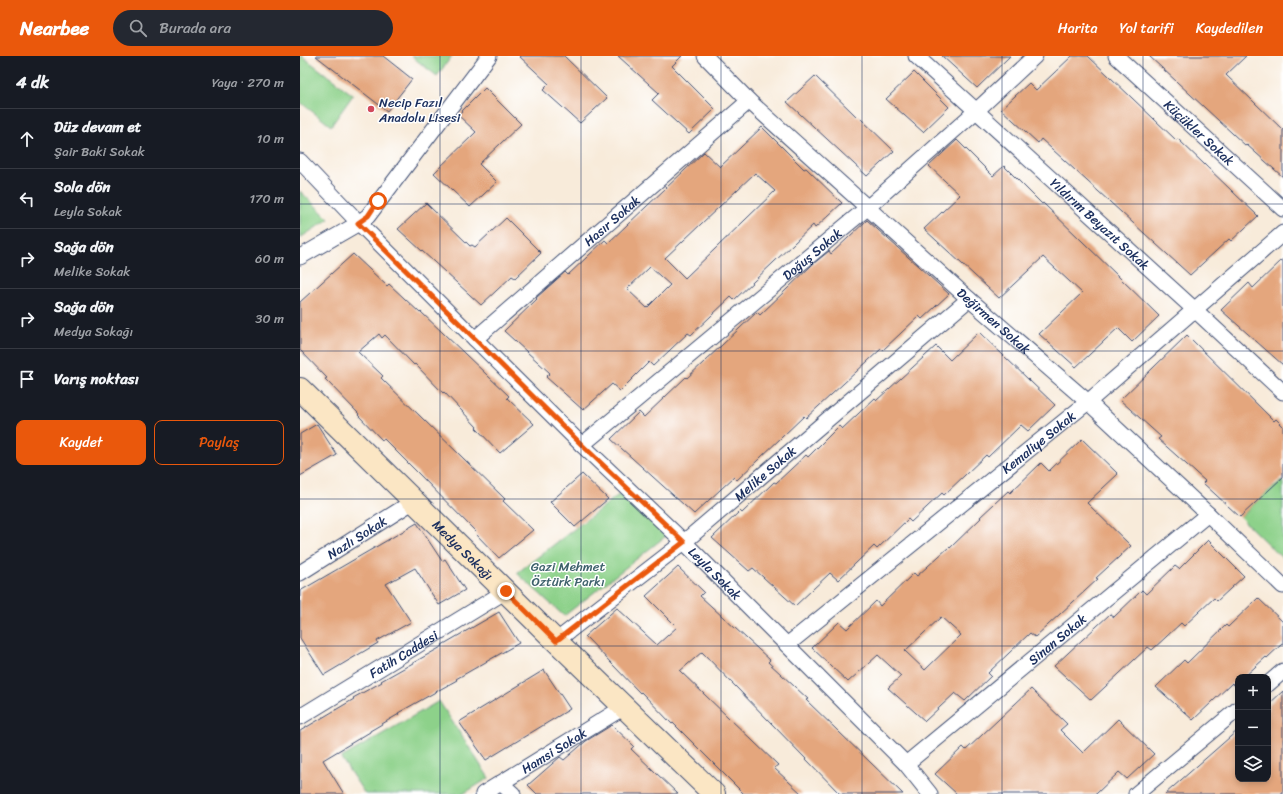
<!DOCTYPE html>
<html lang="tr">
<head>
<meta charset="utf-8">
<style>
	:root { --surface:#171b24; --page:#242831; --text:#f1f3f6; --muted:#9ea1a6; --line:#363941; --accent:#ea580c }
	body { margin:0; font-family:Sriracha,sans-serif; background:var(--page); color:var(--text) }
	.controls { position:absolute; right:12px; bottom:12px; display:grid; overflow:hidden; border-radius:8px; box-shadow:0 2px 6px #0003 }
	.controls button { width:36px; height:36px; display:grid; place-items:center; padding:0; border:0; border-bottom:1px solid var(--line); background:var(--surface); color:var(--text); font:20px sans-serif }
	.stop { position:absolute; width:12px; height:12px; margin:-9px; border:3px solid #ea580c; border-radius:50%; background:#fff }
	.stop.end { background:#ea580c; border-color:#fff; box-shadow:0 1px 4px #0008 }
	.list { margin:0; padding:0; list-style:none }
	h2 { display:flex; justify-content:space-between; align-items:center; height:52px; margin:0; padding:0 16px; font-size:17px }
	h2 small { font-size:13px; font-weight:400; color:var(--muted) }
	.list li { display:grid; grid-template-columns:26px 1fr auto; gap:12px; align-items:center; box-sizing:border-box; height:60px; padding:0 16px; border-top:1px solid var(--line) }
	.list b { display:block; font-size:15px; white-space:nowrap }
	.list p { margin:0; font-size:13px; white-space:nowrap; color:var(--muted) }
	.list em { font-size:13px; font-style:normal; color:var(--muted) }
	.actions { display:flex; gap:8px; padding:12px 16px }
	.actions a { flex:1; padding:9px 0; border:1px solid var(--accent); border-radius:8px; text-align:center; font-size:14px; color:var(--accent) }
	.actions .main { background:var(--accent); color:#fff }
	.icon { flex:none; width:22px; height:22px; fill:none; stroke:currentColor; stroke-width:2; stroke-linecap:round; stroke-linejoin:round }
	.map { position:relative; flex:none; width:983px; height:738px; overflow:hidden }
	header { display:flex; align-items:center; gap:24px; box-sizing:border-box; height:56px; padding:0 20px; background:var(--accent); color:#fff }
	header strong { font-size:19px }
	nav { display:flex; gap:22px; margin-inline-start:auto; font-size:14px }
	.search { width:280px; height:36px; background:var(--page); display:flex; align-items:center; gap:10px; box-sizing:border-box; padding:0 14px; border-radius:22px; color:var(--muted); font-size:15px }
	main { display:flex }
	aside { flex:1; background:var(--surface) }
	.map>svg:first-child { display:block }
	.green { fill:#8dd18a; stroke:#548074 }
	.building { fill:#e4a67d; fill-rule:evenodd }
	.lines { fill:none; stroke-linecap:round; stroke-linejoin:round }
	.street-casing { stroke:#3c4b71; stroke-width:17 }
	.secondary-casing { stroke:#3c4b71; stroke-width:24 }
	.street { stroke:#fff; stroke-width:15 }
	.secondary { stroke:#fbe6c4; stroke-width:22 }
	.route { stroke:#ea580c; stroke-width:5 }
	.grid { fill:none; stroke:#1b2f5e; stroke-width:1; stroke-opacity:0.55 }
	.poi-dot { fill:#d1495b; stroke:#fff; stroke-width:1.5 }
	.labels { text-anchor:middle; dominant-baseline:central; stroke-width:3; stroke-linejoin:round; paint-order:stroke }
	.poi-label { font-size:13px; fill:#1b2f5e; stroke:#fff; text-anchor:start }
	.street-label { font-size:13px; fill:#1b2f5e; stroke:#fff }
	.park-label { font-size:13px; fill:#3d606b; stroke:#fff }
</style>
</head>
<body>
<header>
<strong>Nearbee</strong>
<div class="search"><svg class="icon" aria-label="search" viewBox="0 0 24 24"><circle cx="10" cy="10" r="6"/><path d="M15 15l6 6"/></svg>Burada ara</div>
<nav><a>Harita</a><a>Yol tarifi</a><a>Kaydedilen</a></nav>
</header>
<main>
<aside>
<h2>4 dk<small>Yaya · 270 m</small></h2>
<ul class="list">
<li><svg class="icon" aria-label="ahead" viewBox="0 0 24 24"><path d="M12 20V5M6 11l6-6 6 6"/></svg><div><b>Düz devam et</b><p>Şair Baki Sokak</p></div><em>10 m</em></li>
<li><svg class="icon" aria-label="left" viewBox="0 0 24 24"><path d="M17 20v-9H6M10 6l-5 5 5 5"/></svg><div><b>Sola dön</b><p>Leyla Sokak</p></div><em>170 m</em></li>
<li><svg class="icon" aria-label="right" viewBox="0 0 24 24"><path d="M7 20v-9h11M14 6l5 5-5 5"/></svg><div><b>Sağa dön</b><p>Melike Sokak</p></div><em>60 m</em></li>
<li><svg class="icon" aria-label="right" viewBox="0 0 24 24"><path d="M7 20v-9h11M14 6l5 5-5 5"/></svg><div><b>Sağa dön</b><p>Medya Sokağı</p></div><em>30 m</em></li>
<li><svg class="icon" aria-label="arrive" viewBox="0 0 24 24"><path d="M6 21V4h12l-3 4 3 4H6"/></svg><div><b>Varış noktası</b></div></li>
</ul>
<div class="actions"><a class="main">Kaydet</a><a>Paylaş</a></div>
</aside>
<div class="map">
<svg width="983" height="738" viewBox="0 0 983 738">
	<rect width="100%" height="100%" fill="#fff"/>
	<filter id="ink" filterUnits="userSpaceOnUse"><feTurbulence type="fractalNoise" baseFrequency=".025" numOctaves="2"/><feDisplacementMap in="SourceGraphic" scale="8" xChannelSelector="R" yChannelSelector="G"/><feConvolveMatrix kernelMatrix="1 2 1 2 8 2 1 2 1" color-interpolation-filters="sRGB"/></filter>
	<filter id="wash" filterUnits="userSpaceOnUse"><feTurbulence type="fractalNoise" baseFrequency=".012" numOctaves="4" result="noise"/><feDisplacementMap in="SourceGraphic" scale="16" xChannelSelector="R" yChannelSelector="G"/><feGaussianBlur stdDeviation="0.9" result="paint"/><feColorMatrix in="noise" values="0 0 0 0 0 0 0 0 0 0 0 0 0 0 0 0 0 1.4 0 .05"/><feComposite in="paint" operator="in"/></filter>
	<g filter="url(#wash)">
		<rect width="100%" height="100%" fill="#f8ebda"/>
		<!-- green -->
		<path class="green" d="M0 0H2L53 39 31 70 0 46Z
			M111 0H152L137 20Z
			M0 135 29 163 0 182Z
			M983 425V503L940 461 967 436Z
			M321 437 366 480 264 560 217 517Z
			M139 645 189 722 163 738H65L41 702Z"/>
		<g id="blocks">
			<!-- building -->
			<path class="building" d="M16 0H83L112 23 87 55Z
				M219 0H264L307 42 280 67 243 34 249 28Z
				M318 0H382L372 10 415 53 389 78 352 44 359 37Z
				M642 0H710L677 32Z
				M772 0H788L876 84 878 83 958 160 931 185 929 183 890 219 741 83 738 87 701 53 729 27 736 34Z
				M849 0H946L926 19 983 74V121L947 89 946 90Z
				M614 16 649 51 623 76 586 43Z
				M515 20 557 61 558 60 594 95 567 120 487 46Z
				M185 32 221 68 179 108 197 126 170 151 134 117 176 76 158 59Z
				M462 71 504 113 506 112 542 147 515 172 513 169 434 244 431 241 391 279 388 277 353 310 349 306 320 335 312 328 283 354 246 321 250 317 204 275 237 243 236 242 265 216 268 219 305 184 308 187 404 96 420 111ZM455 117 475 135 385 222 365 202ZM350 211 370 229 347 252 327 233Z
				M657 84 693 120 704 110 742 148 743 147 859 260 832 286 818 272 776 311 739 278 782 237 743 201 699 242 624 173 660 139 629 110Z
				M126 147 170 190 172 189 175 191 206 162 241 197 215 222 212 220 181 249 98 173Z
				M567 164 649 238 622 263 619 260 583 294 581 293 506 362 504 360 437 424 434 421 394 458 311 383 339 356 344 361 386 321 387 322 457 256 460 259 513 208 529 195 531 198Z
				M53 198 87 230 89 228 120 257 121 256 209 340 207 342 234 368 200 397 176 372 177 371 144 336 143 337 115 308 114 309 85 279 82 282 79 278 58 296 83 320 81 322 205 443 203 445 233 474 199 502 175 477 176 476 116 415 84 383 82 384 58 359 59 358 25 323 27 322 0 294V246Z
				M983 203V309L921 254 949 227 953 232Z
				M679 276 755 349 728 375 721 369 688 401 686 399 644 439 642 437 611 466 608 463 577 493 574 490 538 524 530 517 495 550 453 512 449 515 412 482 440 455 442 457 474 426 476 427 506 399 508 401 539 370 542 373 575 342 577 344 636 290 650 304Z
				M887 279 974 365 976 363 983 370V421L940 461 903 427 905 425 858 383 861 381 820 344Z
				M17 368 37 399 0 420V378Z
				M782 383 818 418 787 447 831 490 796 522 798 523 735 581 730 577 688 617 691 620 665 645 655 637 625 665 588 632 601 620 578 599 548 626 512 592 539 566 547 573 576 545 580 550 614 517 617 520 649 491 650 492 681 462 680 461 708 435 710 437 741 407 749 415ZM641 561 661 579 625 614 605 595Z
				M282 418 308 443 275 471 250 446Z
				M117 467 142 505 145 503 165 534 139 549 115 512 86 528 111 566 77 585 78 587 24 619 0 582V535Z
				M908 484 944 520 917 545 914 542 884 570 881 567 852 594 848 591 791 644 754 610 810 558 814 561 842 534 846 538 875 510 879 513Z
				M378 511 404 536 400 540 470 604 468 606 508 643 506 644 603 738H540L402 596 380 615 478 709 474 712 502 738H444L373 667 372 668 341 636 340 637 285 580 317 552 357 589 377 571 346 540Z
				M958 542 983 566V587L967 602 966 601 944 621H938V627L935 630 932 627 893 664 856 631 884 604 887 607 926 569 928 571Z
				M199 556 219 587 156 623 157 624 98 657 99 658 70 675V676L23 704 44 738H0V675L54 643 53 642 82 626 81 625 143 590 142 589Z
				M244 614 270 653 186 704 159 666Z
				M731 633 767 668 760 674 783 697 818 663 854 698 827 723 819 716 796 738H657L635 718 663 691 666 694Z
				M983 635V738H865L938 674V723H968V649Z
				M312 669 334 690 331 693 378 738H237L228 729 260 701 264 704 286 685Z"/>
		</g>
	</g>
	<g filter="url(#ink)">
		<use href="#blocks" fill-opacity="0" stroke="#3c4b71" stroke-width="1"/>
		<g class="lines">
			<!-- street casing -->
			<g class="street-casing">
				<g id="street">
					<path id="s1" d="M405 0 449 45 669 243 788 346 908 458 983 530"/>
					<path id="s2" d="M616 0 895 254 983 336"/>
					<path id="s3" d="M816 0 983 153"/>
					<path id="s4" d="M0 105 59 167 175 283 282 389 384 486 606 708 630 738"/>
					<path d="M0 201 59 167 68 160 189 0"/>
					<path id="s5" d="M175 283 449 45"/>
					<path id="s6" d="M282 389 567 152 676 55 735 0"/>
					<path id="s7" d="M0 517 114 445"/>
					<path id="s8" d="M256 585 384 486 669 243"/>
					<path id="s9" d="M487 589 788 346 983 177"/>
					<path d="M968 628 983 615"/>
					<path id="s10" d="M0 661 206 535"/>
					<path id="s11" d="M606 708 908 458"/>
					<path d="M201 727 213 738"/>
					<path id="s12" d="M183 738 324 651"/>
					<path d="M836 738 938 653"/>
				</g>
			</g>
			<!-- secondary casing -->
			<g class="secondary-casing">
				<g id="secondary">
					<path id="s13" d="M0 333 256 585 414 738"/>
				</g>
			</g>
			<!-- street -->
			<use href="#street" class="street"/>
			<!-- secondary -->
			<use href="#secondary" class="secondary"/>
		</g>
	</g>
	<g class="lines" filter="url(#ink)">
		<!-- route -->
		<path class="route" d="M78 145 68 160 58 167 282 389 384 486 256 585 206 535"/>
	</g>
	<!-- grid -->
	<path class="grid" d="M140 0V738M281 0V738M421 0V738M562 0V738M702 0V738M843 0V738M0 148H983M0 295H983M0 443H983M0 590H983"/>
	<!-- markers -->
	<circle class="poi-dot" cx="71" cy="53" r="4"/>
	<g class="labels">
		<!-- poi labels -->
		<g class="poi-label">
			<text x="79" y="46">Necip Fazıl<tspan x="79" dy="15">Anadolu Lisesi</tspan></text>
		</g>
		<!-- street labels -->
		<g class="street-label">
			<text stroke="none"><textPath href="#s3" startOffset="113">Küçükler Sokak</textPath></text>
			<text stroke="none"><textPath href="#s5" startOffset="181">Hasır Sokak</textPath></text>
			<text stroke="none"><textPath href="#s2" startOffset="249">Yıldırım Beyazıt Sokak</textPath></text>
			<text stroke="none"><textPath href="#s6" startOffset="299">Doğuş Sokak</textPath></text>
			<text stroke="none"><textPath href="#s1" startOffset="392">Değirmen Sokak</textPath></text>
			<text stroke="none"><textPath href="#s9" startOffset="323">Kemaliye Sokak</textPath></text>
			<text stroke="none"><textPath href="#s8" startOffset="268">Melike Sokak</textPath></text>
			<text stroke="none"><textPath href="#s7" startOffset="67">Nazlı Sokak</textPath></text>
			<text stroke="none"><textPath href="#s13" startOffset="229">Medya Sokağı</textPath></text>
			<text stroke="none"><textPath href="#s4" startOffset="585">Leyla Sokak</textPath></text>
			<text stroke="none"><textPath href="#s11" startOffset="196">Sinan Sokak</textPath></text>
			<text stroke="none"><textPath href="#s10" startOffset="121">Fatih Caddesi</textPath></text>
			<text stroke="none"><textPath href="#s12" startOffset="83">Hamsi Sokak</textPath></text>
		</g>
		<!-- park labels -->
		<g class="park-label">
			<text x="268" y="510">Gazi Mehmet<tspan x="268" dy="15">Öztürk Parkı</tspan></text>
		</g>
	</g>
</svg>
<div class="controls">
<button>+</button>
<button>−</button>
<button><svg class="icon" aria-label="layers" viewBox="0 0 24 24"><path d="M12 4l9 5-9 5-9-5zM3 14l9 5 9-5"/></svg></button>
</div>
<div class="stop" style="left:78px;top:145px"></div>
<div class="stop end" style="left:206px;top:535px"></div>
</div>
</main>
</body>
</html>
